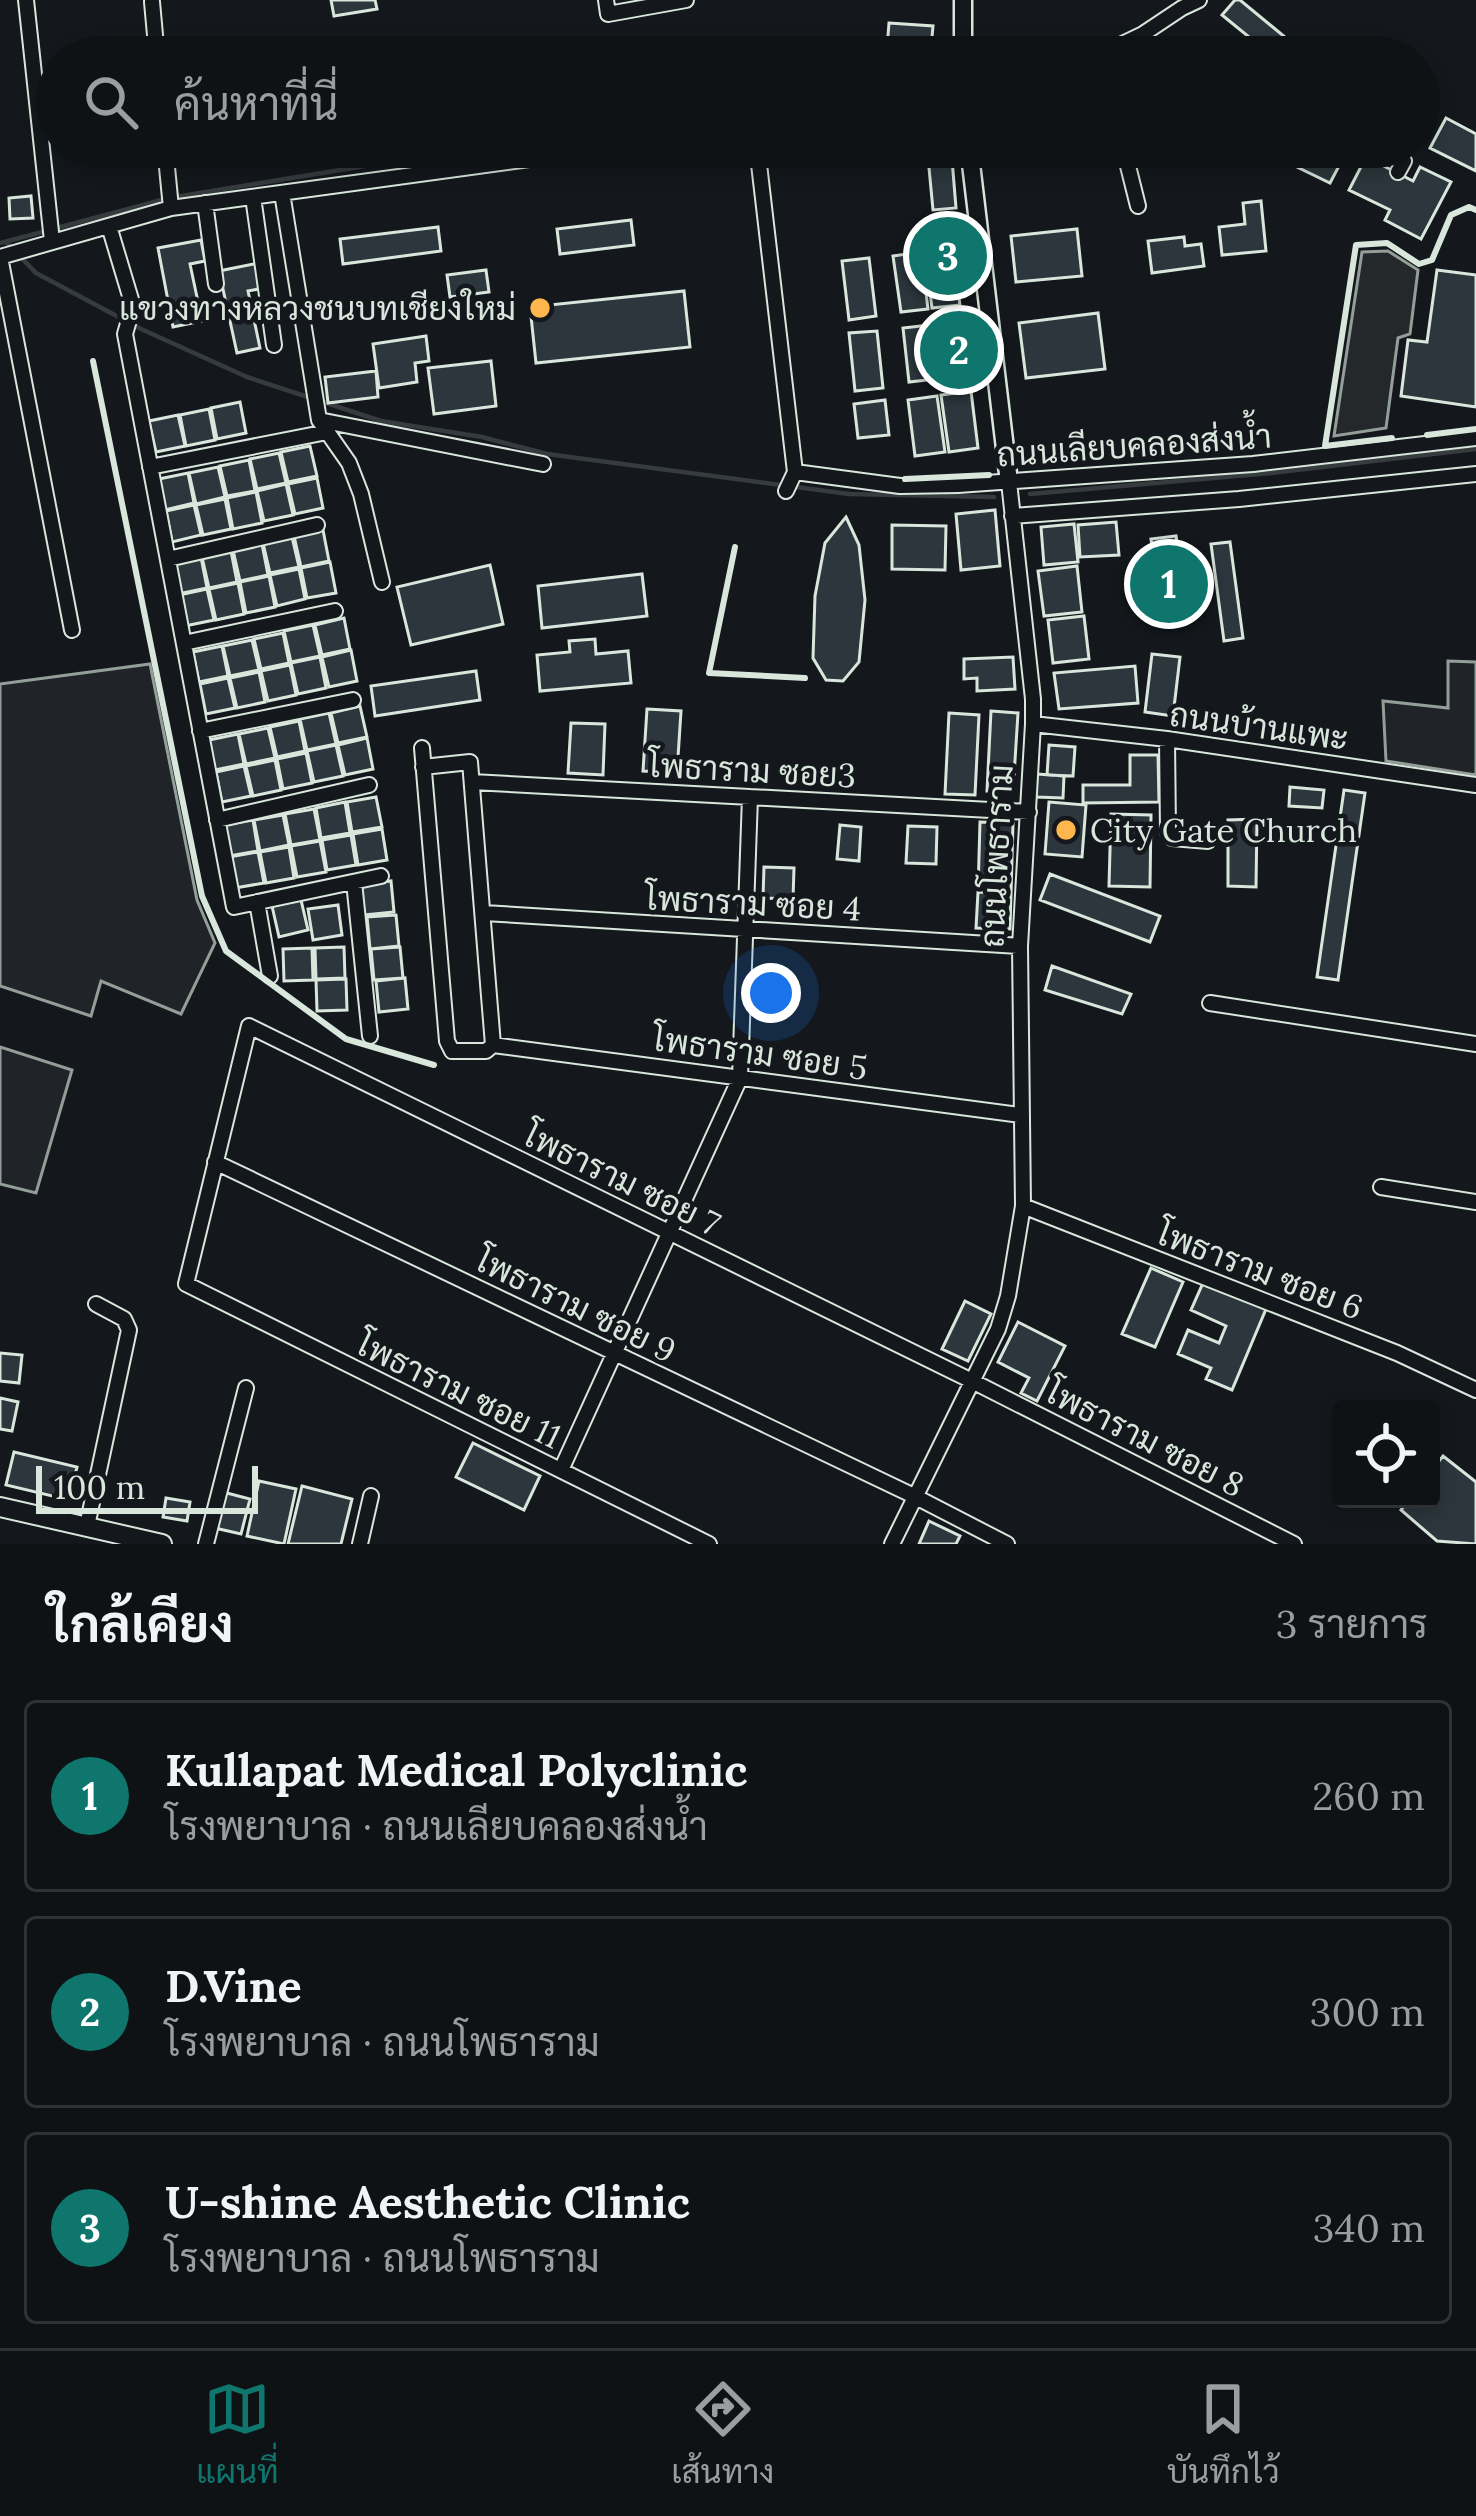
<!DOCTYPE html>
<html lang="th">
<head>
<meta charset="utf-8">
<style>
	:root { --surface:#0f1215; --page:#181b1e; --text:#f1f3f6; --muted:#9b9ea0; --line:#2f3234; --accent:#0f766e }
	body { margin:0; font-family:Lora,Sarabun,serif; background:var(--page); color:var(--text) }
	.controls { position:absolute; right:36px; bottom:36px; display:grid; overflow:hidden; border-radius:12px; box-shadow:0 6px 18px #0003 }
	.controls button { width:108px; height:108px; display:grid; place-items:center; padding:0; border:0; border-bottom:3px solid var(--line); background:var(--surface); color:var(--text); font:60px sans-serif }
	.scale { position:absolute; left:36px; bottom:30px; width:222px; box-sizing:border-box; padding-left:12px; border:6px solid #d8e6dc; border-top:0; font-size:33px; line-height:42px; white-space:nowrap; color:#d8e6dc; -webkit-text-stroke:9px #14181c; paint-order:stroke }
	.you { position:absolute; left:771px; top:993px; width:42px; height:42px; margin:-30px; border:9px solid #fff; border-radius:50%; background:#1a73e8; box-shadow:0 0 0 18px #1a73e833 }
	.badge { display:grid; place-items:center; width:78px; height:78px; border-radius:50%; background:var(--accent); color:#fff; font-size:39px; font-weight:700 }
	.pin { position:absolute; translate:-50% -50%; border:6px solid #fff; box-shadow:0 3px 12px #0006 }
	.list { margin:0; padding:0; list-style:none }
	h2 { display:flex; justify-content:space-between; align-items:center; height:156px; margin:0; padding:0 48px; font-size:51px }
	h2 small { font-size:39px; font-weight:400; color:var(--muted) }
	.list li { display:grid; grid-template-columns:78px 1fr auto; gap:36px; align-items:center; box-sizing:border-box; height:192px; margin:0 24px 24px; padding:0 24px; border:3px solid var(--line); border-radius:12px }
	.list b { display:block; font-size:45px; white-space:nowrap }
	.list p { margin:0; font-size:39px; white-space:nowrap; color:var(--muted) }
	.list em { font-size:39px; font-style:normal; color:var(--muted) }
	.icon { flex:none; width:66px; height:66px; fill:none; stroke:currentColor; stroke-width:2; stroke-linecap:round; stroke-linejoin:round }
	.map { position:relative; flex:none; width:1476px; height:1544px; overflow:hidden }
	.search { position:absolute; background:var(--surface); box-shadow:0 6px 18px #0003; left:36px; right:36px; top:36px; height:132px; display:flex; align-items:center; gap:30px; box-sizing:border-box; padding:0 42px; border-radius:66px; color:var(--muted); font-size:45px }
	.sheet { height:804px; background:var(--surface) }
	nav { display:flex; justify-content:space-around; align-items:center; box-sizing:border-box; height:168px; border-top:3px solid var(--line); background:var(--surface); font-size:33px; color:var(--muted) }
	nav a { display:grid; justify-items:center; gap:6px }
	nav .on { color:var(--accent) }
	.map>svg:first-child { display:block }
	.green { fill:#202428; stroke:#939e99; stroke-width:3 }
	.parking { fill:#24282b; stroke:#939e99; stroke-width:3 }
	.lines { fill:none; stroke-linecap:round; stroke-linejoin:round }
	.stream { stroke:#363b3e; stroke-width:4.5 }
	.building { fill:#2c363c; stroke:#d8e6dc; stroke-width:3 }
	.minor-casing { stroke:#d8e6dc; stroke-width:18 }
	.tertiary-casing { stroke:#d8e6dc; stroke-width:21 }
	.secondary-casing { stroke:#d8e6dc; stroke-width:22 }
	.minor { stroke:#14181c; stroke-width:14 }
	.tertiary { stroke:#14181c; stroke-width:16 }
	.secondary { stroke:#14181c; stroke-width:18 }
	.wall { stroke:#d8e6dc; stroke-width:6 }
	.poi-dot { fill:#ffb74d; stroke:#14181c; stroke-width:4.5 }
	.labels { text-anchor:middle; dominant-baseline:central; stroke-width:9; stroke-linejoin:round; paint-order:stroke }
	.poi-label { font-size:33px; fill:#d8e6dc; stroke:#14181c; text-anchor:end }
	.street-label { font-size:33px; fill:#d8e6dc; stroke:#14181c }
</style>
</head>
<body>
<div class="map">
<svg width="1476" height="1544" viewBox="0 0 1476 1544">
	<rect width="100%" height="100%" fill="#14181c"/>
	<!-- green -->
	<path class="green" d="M1448 661 1476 662V775L1386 761 1383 701 1448 708Z
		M150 664 197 900 215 943 181 1014 101 981 91 1016 0 986V684Z
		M0 1047 72 1070 36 1193 0 1184Z"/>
	<!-- parking -->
	<path class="parking" d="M1388 251 1418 270 1410 334 1398 338 1386 428 1334 436 1362 252Z"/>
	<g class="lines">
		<!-- stream -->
		<path class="stream" d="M57 228 169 198 481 147
			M6 242 36 273 141 329 247 377 381 421 482 437 547 454 849 494 994 497
			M0 243 46 231
			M1030 494 1271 473 1476 449"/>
	</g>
	<!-- building -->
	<path class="building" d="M331 0H375L377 9 334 16Z
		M1235 0H1240L1286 38 1271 55 1222 15Z
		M889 23 933 26 931 49 924 48 923 57H873V47L887 48Z
		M1446 118 1476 134V171L1430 148Z
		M927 147H951L956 208 933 210Z
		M1276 147H1349L1330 183 1297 167Z
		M1366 157 1413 181 1420 167 1451 182 1421 239 1385 220 1390 210 1349 190Z
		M31 196 33 218 10 219 9 198Z
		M1261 201 1266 251 1222 255 1219 227 1245 224 1243 203Z
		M631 220 634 245 560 254 557 229Z
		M438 227 441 251 343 264 340 239Z
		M1077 229 1082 276 1016 282 1011 236Z
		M1184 237 1185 246 1201 244 1204 266 1152 273 1148 241Z
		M201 240 205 261 190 264 202 321 173 327 158 248Z
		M952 249 960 305 932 308 925 252Z
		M921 252 928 309 901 312 893 256Z
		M869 258 876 316 849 320 842 261Z
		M258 263 264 288 248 291 260 348 237 353 219 271Z
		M486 270 489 292 450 297 447 275Z
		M1437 270 1476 275V407L1401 396 1408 340 1427 342Z
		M684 291 690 347 536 363 530 307Z
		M1098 313 1105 369 1026 378 1019 323Z
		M962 321 968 376 941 379 935 324Z
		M930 325 936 379 909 382 903 328Z
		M877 331 883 388 855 391 849 333Z
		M426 336 429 361 415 363 417 382 379 388 373 344Z
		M491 361 496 406 434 414 428 368Z
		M376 371 378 397 328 403 325 377Z
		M971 391 978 448 949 452 941 395Z
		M937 396 945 452 915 456 908 400Z
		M885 400 889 435 858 438 854 404Z
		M240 402 246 433 217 439 211 408Z
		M209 409 215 440 186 446 180 415Z
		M178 415 185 446 156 452 149 421Z
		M310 446 317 476 288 482 281 452Z
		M279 453 286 483 257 489 250 459Z
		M249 460 255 491 227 496 220 466Z
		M218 467 225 497 196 504 189 473Z
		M188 473 194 503 165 510 159 479Z
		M317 478 323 508 295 514 288 484Z
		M286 484 293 515 264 521 257 491Z
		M256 492 262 523 233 529 227 498Z
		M225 499 231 529 203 535 196 505Z
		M194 505 201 535 172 542 166 511Z
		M995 510 1000 566 961 570 956 514Z
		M846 517 859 545 865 600 859 662 843 681 826 680 813 658 815 596 825 543Z
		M1116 522 1119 555 1080 557 1078 525Z
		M1074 524 1078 562 1044 565 1041 527Z
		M892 525 946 526 945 570 892 569Z
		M323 530 329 561 301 567 294 536Z
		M1176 536 1178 549 1188 548 1197 614 1149 620 1140 554 1153 552 1151 539Z
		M292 537 299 567 270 573 263 543Z
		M1230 542 1243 638 1224 641 1211 544Z
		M262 544 268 575 240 581 233 550Z
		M231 551 237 582 209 588 202 557Z
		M201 557 207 588 178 594 172 563Z
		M330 562 336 593 307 598 301 568Z
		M490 565 503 624 411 645 397 587Z
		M1077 566 1082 612 1044 616 1038 571Z
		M299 569 305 599 277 606 270 575Z
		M642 574 647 616 542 628 538 586Z
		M269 576 275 607 246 613 240 582Z
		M238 583 244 614 216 620 209 589Z
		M207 589 214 620 185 626 179 595Z
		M1084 616 1089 659 1053 663 1048 620Z
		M344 618 350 649 322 655 315 625Z
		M313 625 320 656 291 662 284 631Z
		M283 633 289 663 261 669 254 639Z
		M595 639 596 654 628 651 631 683 540 691 537 655 570 652 569 641Z
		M252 640 259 670 230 676 223 646Z
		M222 646 228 676 199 682 193 652Z
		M351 650 357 681 329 687 322 657Z
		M1152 654 1180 657 1173 716 1145 712Z
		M320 657 326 688 298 694 291 663Z
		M1013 657 1015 689 977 691V678L964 679V659Z
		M290 665 296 695 268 701 261 671Z
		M1135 666 1138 703 1059 709 1054 673Z
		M476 671 480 700 375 716 371 686Z
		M259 672 265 702 237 708 230 678Z
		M228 678 235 708 206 714 200 684Z
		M360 706 367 737 338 743 331 713Z
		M647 709 681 711 677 773 643 771Z
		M991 711 1018 713 1013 792 987 791Z
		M329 713 336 744 307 750 300 719Z
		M949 713 979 715 975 795 945 794Z
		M299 721 305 751 277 757 270 727Z
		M571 723 605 724 603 775 568 773Z
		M268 728 275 758 246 764 239 734Z
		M238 734 244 764 215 770 209 740Z
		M367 738 373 769 345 775 338 745Z
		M336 745 343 776 314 782 307 751Z
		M1049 745 1075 747 1073 776 1047 775Z
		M306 753 312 783 283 789 277 759Z
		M1130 755H1158L1159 802 1083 803V785H1130Z
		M275 760 281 790 253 796 246 766Z
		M244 766 251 796 222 802 216 772Z
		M1037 774 1064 776 1063 798 1036 797Z
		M1290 787 1324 790 1322 808 1289 806Z
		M1344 790 1365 793 1338 980 1317 977Z
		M376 797 382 827 352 832 347 802Z
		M345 802 350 833 321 838 316 808Z
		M1049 802 1086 805 1082 857 1045 854Z
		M314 809 320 840 291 845 285 814Z
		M1111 814 1151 815 1150 887 1109 886Z
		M283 815 289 845 260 851 254 820Z
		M1257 819 1256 887 1228 886V820Z
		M253 820 258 851 229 856 224 825Z
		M980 822 1013 823 1011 894 978 892Z
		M840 825 861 827 859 861 837 859Z
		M908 826 937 827 936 864 906 863Z
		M382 829 387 860 358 865 353 834Z
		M351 835 356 865 327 870 322 840Z
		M320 841 326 872 297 877 291 846Z
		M289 847 294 878 266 883 260 852Z
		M258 852 264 883 235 888 229 857Z
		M764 867 794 868 793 899 763 898Z
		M1050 874 1160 916 1150 942 1040 900Z
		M391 881 394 912 364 915 361 884Z
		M978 892 1011 894 1010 929 976 928Z
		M301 900 308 930 279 937 272 906Z
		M338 905 342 935 313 940 308 909Z
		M396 915 399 946 370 949 367 917Z
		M344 947 345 978 316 979 315 948Z
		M400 947 403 978 374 980 371 949Z
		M312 948 313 980 284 981 283 949Z
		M1052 966 1131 994 1122 1014 1045 990Z
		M405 978 408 1009 379 1012 376 981Z
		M346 979 347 1010 317 1011 316 980Z
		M1151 1268 1183 1282 1155 1347 1122 1334Z
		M1203 1283 1266 1309 1232 1390 1206 1379 1211 1368 1178 1354 1188 1330 1219 1343 1226 1326 1191 1310Z
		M965 1301 991 1314 968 1361 942 1349Z
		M1018 1322 1065 1346 1037 1401 1021 1393 1029 1378 998 1362Z
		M0 1353 22 1355 19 1383 0 1381Z
		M0 1398 18 1402 12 1431 0 1429Z
		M473 1443 540 1476 524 1510 456 1477Z
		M14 1452 77 1467 69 1500 6 1485Z
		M1443 1456 1476 1482V1544L1437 1541 1401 1510 1409 1499H1431V1471Z
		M259 1481 296 1489 284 1544 247 1536Z
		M302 1486 352 1499 341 1544H288Z
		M223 1492 250 1499 241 1534 215 1528Z
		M166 1498 190 1502 187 1521 163 1517Z
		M929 1521 960 1536 956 1544H919Z"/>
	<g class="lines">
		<!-- minor casing -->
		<g class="minor-casing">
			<path id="minor" d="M26 0 52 241
				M606 0 608 14 686 0
				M152 2 157 57
				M1095 57 1143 34 1182 8 1199 0
				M165 147 171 208
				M757 147 795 472 786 491
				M1120 147 1127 162 1138 206
				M1398 157 1404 161 1398 172
				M282 193 319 420 349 463 361 494 382 582
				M253 197 274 345
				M205 203 216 284
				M109 226 133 306 125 334 234 907 381 876
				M0 257 171 208 618 147
				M0 257 72 630
				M319 420 543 464
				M150 467 327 432
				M795 472 900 486 958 485 1253 464 1476 438
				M1012 516 1239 499 1476 474
				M168 559 317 525
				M184 643 335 611
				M1033 724 1167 739 1476 785
				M200 731 353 700
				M1167 739 1168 832 1172 838 1208 841
				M422 748 447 1041 452 1051H486L493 1045 1020 1115
				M423 767 470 762 493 1045
				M472 782 1029 812
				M217 820 369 785
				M354 882 370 1036
				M257 902 270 976
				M484 913 1020 946
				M1210 1003 1476 1044
				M215 1162 914 1496 1007 1544
				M1381 1187 1476 1202
				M1023 1206 1397 1353 1476 1390
				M561 1470 740 1078 750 797
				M87 1526 129 1330 124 1319 96 1304
				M206 1544 246 1388
				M360 1544 371 1496
				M709 1544 186 1284 249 1026 972 1381 1294 1544
				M892 1544 998 1329 1008 1296 1023 1206 1020 946 1033 724V699L1009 482"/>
		</g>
		<!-- tertiary casing -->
		<g class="tertiary-casing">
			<path id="tertiary" d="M963 0V57
				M969 147 1009 482"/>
		</g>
		<!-- secondary casing -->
		<g class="secondary-casing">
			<path id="secondary" d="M0 1507 162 1544"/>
		</g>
		<!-- minor -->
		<use href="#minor" class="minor"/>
		<!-- tertiary -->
		<use href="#tertiary" class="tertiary"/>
		<!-- secondary -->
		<use href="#secondary" class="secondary"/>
		<!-- wall -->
		<path class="wall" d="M93 361 202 896 226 951 346 1039 434 1065
			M1427 435 1476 429
			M1392 438 1325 446 1356 245 1387 243 1419 264 1432 260 1451 215 1469 207 1476 210
			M905 479 989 475
			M735 547 709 673 805 678"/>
	</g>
	<!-- markers -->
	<g class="poi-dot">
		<circle cx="540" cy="308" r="12"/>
		<circle cx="1066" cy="830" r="12"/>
	</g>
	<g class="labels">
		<!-- poi labels -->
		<g class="poi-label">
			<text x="516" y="308">แขวงทางหลวงชนบทเชียงใหม่</text>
			<text x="1090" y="830" text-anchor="start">City Gate Church</text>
		</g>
		<!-- street labels -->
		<g class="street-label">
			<text transform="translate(1134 445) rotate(-4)">ถนนเลียบคลองส่งน้ำ</text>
			<text transform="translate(1259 726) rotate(8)">ถนนบ้านแพะ</text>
			<text transform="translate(752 770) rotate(3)">โพธาราม ซอย3</text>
			<text transform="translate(996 856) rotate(-87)">ถนนโพธาราม</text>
			<text transform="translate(753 903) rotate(3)">โพธาราม ซอย 4</text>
			<text transform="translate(760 1053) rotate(8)">โพธาราม ซอย 5</text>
			<text transform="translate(622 1179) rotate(26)">โพธาราม ซอย 7</text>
			<text transform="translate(1260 1270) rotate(21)">โพธาราม ซอย 6</text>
			<text transform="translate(576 1305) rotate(26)">โพธาราม ซอย 9</text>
			<text transform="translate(459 1390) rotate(26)">โพธาราม ซอย 11</text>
			<text transform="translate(1145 1438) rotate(27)">โพธาราม ซอย 8</text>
		</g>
	</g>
</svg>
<div class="controls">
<button><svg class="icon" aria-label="locate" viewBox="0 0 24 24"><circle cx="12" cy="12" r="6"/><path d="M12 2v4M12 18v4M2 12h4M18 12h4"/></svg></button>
</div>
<div class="scale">100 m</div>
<div class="you"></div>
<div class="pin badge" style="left:1169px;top:584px">1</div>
<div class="pin badge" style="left:959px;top:350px">2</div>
<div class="pin badge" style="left:948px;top:256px">3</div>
<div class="search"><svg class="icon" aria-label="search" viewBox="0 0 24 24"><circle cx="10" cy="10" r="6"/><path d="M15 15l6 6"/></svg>ค้นหาที่นี่</div>
</div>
<section class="sheet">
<h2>ใกล้เคียง<small>3 รายการ</small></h2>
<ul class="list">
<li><span class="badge">1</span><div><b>Kullapat Medical Polyclinic</b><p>โรงพยาบาล · ถนนเลียบคลองส่งน้ำ</p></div><em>260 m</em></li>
<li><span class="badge">2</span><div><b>D.Vine</b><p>โรงพยาบาล · ถนนโพธาราม</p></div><em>300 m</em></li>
<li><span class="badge">3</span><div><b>U-shine Aesthetic Clinic</b><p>โรงพยาบาล · ถนนโพธาราม</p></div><em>340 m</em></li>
</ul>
</section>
<nav>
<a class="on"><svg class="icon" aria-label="map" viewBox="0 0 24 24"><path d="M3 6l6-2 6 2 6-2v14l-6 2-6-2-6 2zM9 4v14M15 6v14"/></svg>แผนที่</a>
<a><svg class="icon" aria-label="directions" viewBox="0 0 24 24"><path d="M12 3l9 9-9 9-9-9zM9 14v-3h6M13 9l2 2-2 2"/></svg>เส้นทาง</a>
<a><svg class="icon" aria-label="saved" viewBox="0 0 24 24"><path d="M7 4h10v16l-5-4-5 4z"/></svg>บันทึกไว้</a>
</nav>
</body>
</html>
